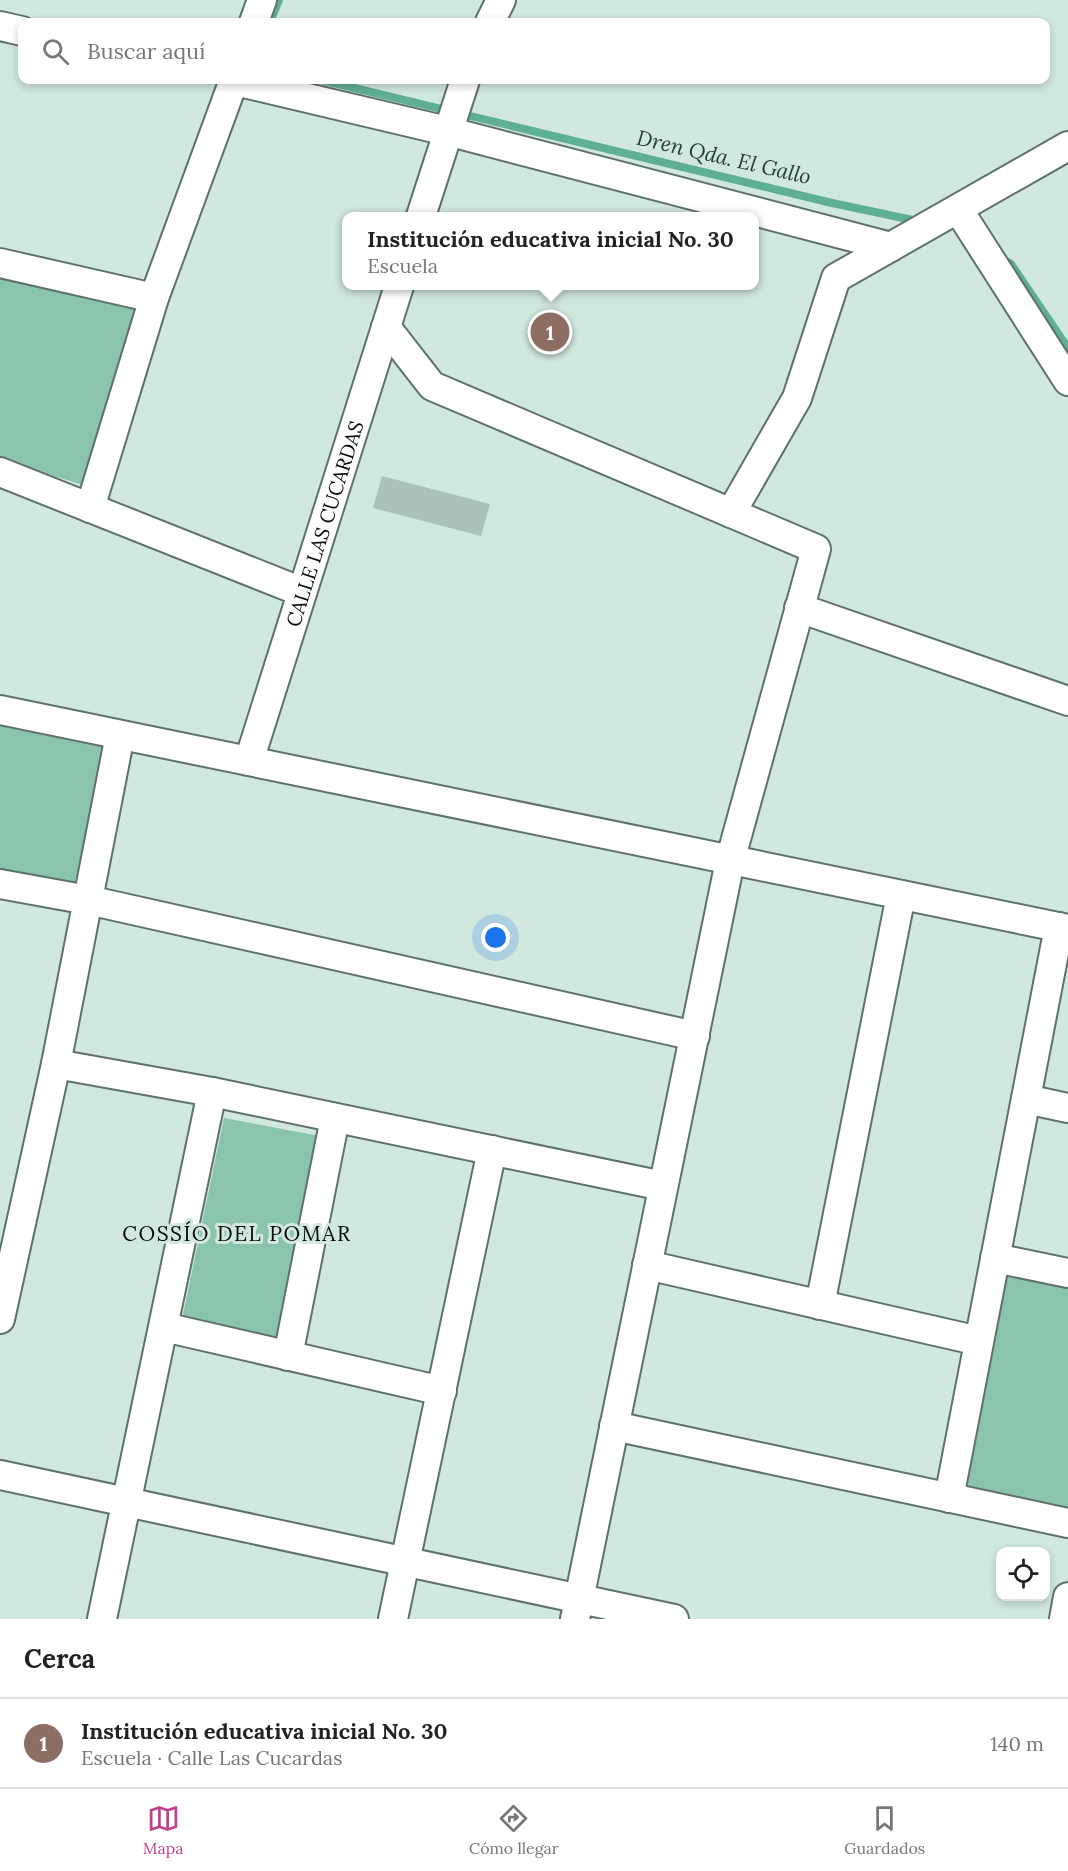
<!DOCTYPE html>
<html lang="es">
<head>
<meta charset="utf-8">
<style>
	:root { --surface:#fff; --page:#f6f6f6; --text:#222; --muted:#767676; --line:#e0e0e0; --accent:#c1418c }
	body { margin:0; font-family:Lora,serif; background:var(--page); color:var(--text) }
	.controls { position:absolute; right:18px; bottom:18px; display:grid; overflow:hidden; border-radius:12px; box-shadow:0 3px 9px #0003 }
	.controls button { width:54px; height:54px; display:grid; place-items:center; padding:0; border:0; border-bottom:2px solid var(--line); background:var(--surface); color:var(--text); font:30px sans-serif }
	.you { position:absolute; left:496px; top:938px; width:21px; height:21px; margin:-15px; border:4px solid #fff; border-radius:50%; background:#1a73e8; box-shadow:0 0 0 9px #1a73e833 }
	.badge { display:grid; place-items:center; width:39px; height:39px; border-radius:50%; background:var(--accent); color:#fff; font-size:20px; font-weight:700 }
	.pin { position:absolute; translate:-50% -50%; border:3px solid #fff; box-shadow:0 2px 6px #0006 }
	.popup { position:absolute; left:342px; top:212px; width:417px; height:78px; box-sizing:border-box; display:grid; place-content:center; border-radius:12px; background:var(--surface); filter:drop-shadow(0 2px 4px #0005); font-size:20px; white-space:nowrap; color:var(--muted) }
	.popup b { font-size:22px; color:var(--text) }
	.popup::after { content:''; position:absolute; left:50%; top:100%; margin-left:-12px; border:12px solid transparent; border-top-color:var(--surface) }
	.list { margin:0; padding:0; list-style:none }
	h2 { display:flex; justify-content:space-between; align-items:center; height:78px; margin:0; padding:0 24px; font-size:26px }
	h2 small { font-size:20px; font-weight:400; color:var(--muted) }
	.list li { display:grid; grid-template-columns:39px 1fr auto; gap:18px; align-items:center; box-sizing:border-box; height:90px; padding:0 24px; border-top:2px solid var(--line) }
	.list b { display:block; font-size:22px; white-space:nowrap }
	.list p { margin:0; font-size:20px; white-space:nowrap; color:var(--muted) }
	.list em { font-size:20px; font-style:normal; color:var(--muted) }
	.icon { flex:none; width:33px; height:33px; fill:none; stroke:currentColor; stroke-width:2; stroke-linecap:round; stroke-linejoin:round }
	.map { position:relative; flex:none; width:1068px; height:1619px; overflow:hidden }
	.search { position:absolute; background:var(--surface); box-shadow:0 3px 9px #0003; left:18px; right:18px; top:18px; height:66px; display:flex; align-items:center; gap:15px; box-sizing:border-box; padding:0 21px; border-radius:12px; color:var(--muted); font-size:22px }
	.sheet { height:168px; background:var(--surface) }
	nav { display:flex; justify-content:space-around; align-items:center; box-sizing:border-box; height:84px; border-top:2px solid var(--line); background:var(--surface); font-size:16px; color:var(--muted) }
	nav a { display:grid; justify-items:center; gap:3px }
	nav .on { color:var(--accent) }
	.map>svg:first-child { display:block }
	.green { fill:#8bc4ad }
	.lines { fill:none; stroke-linecap:round; stroke-linejoin:round }
	.stream { stroke:#5faf92; stroke-width:8 }
	.building { fill:#acc2b9 }
	.street-casing { stroke:#5e7269; stroke-width:32 }
	.street { stroke:#fff; stroke-width:28 }
	.labels { text-anchor:middle; dominant-baseline:central; stroke-width:6; stroke-linejoin:round; paint-order:stroke }
	.street-label { font-size:20px; fill:#060d0a; stroke:#d1e8de }
	.water-label { font-size:21px; font-style:italic; fill:#1e4235; stroke:#d1e8de }
	.neighbourhood-label { font-size:21px; letter-spacing:1.5px; fill:#060d0a; stroke:#d1e8de }
</style>
</head>
<body>
<div class="map">
<svg width="1068" height="1619" viewBox="0 0 1068 1619">
	<rect width="100%" height="100%" fill="#d1e8de"/>
	<!-- green -->
	<path class="green" d="M0 272 141 309 87 486 0 460Z
		M0 726 103 745 75 892 0 876Z
		M224 1118 325 1137 282 1348 181 1324Z
		M1009 1267 1068 1279V1511L961 1489Z"/>
	<g class="lines">
		<!-- stream -->
		<path class="stream" d="M270 22 279 0
			M321 80 832 203 922 222
			M1001 258 1011 264 1068 348"/>
	</g>
	<!-- building -->
	<path class="building" d="M382 476 490 504 481 536 373 508Z"/>
	<g class="lines">
		<!-- street casing -->
		<g class="street-casing">
			<g id="street">
				<path d="M254 22 262 0"/>
				<path d="M490 22 501 0"/>
				<path d="M0 26 22 31"/>
				<path d="M231 80 447 131 891 247"/>
				<path d="M958 209 1068 381"/>
				<path d="M421 216 465 80"/>
				<path d="M0 263 154 298"/>
				<path d="M386 327 432 386 816 549 730 861 575 1619"/>
				<path d="M0 472 302 592"/>
				<path d="M90 508 154 298 234 80"/>
				<path d="M731 513 797 398 836 278 1068 146"/>
				<path d="M799 608 1068 701"/>
				<path d="M0 710 1068 929"/>
				<path id="s1" d="M249 761 399 286"/>
				<path d="M0 884 88 900 695 1036"/>
				<path d="M56 1064 212 1092 663 1186"/>
				<path d="M1026 1099 1068 1108"/>
				<path d="M995 1258 1068 1273"/>
				<path d="M647 1265 979 1341"/>
				<path d="M820 1305 901 895"/>
				<path d="M0 1319 56 1064 120 735"/>
				<path d="M164 1327 442 1391"/>
				<path d="M288 1356 335 1118"/>
				<path d="M614 1426 1068 1523"/>
				<path d="M0 1475 674 1619"/>
				<path d="M949 1498 1059 927"/>
				<path d="M102 1619 212 1092"/>
				<path d="M393 1619 492 1150"/>
				<path d="M1064 1619 1068 1597"/>
			</g>
		</g>
		<!-- street -->
		<use href="#street" class="street"/>
	</g>
	<g class="labels">
		<!-- street labels -->
		<g class="street-label">
			<text stroke="none"><textPath href="#s1" startOffset="249">CALLE LAS CUCARDAS</textPath></text>
		</g>
		<!-- water labels -->
		<g class="water-label">
			<text transform="translate(724 157) rotate(13)">Dren Qda. El Gallo</text>
		</g>
		<!-- neighbourhood labels -->
		<g class="neighbourhood-label">
			<text x="237" y="1233">COSSÍO DEL POMAR</text>
		</g>
	</g>
</svg>
<div class="controls">
<button><svg class="icon" aria-label="locate" viewBox="0 0 24 24"><circle cx="12" cy="12" r="6"/><path d="M12 2v4M12 18v4M2 12h4M18 12h4"/></svg></button>
</div>
<div class="you"></div>
<div class="pin badge" style="left:550px;top:332px;background:#8d6e63">1</div>
<div class="popup"><b>Institución educativa inicial No. 30</b>Escuela</div>
<div class="search"><svg class="icon" aria-label="search" viewBox="0 0 24 24"><circle cx="10" cy="10" r="6"/><path d="M15 15l6 6"/></svg>Buscar aquí</div>
</div>
<section class="sheet">
<h2>Cerca<small></small></h2>
<ul class="list">
<li><span class="badge" style="background:#8d6e63">1</span><div><b>Institución educativa inicial No. 30</b><p>Escuela · Calle Las Cucardas</p></div><em>140 m</em></li>
</ul>
</section>
<nav>
<a class="on"><svg class="icon" aria-label="map" viewBox="0 0 24 24"><path d="M3 6l6-2 6 2 6-2v14l-6 2-6-2-6 2zM9 4v14M15 6v14"/></svg>Mapa</a>
<a><svg class="icon" aria-label="directions" viewBox="0 0 24 24"><path d="M12 3l9 9-9 9-9-9zM9 14v-3h6M13 9l2 2-2 2"/></svg>Cómo llegar</a>
<a><svg class="icon" aria-label="saved" viewBox="0 0 24 24"><path d="M7 4h10v16l-5-4-5 4z"/></svg>Guardados</a>
</nav>
</body>
</html>
